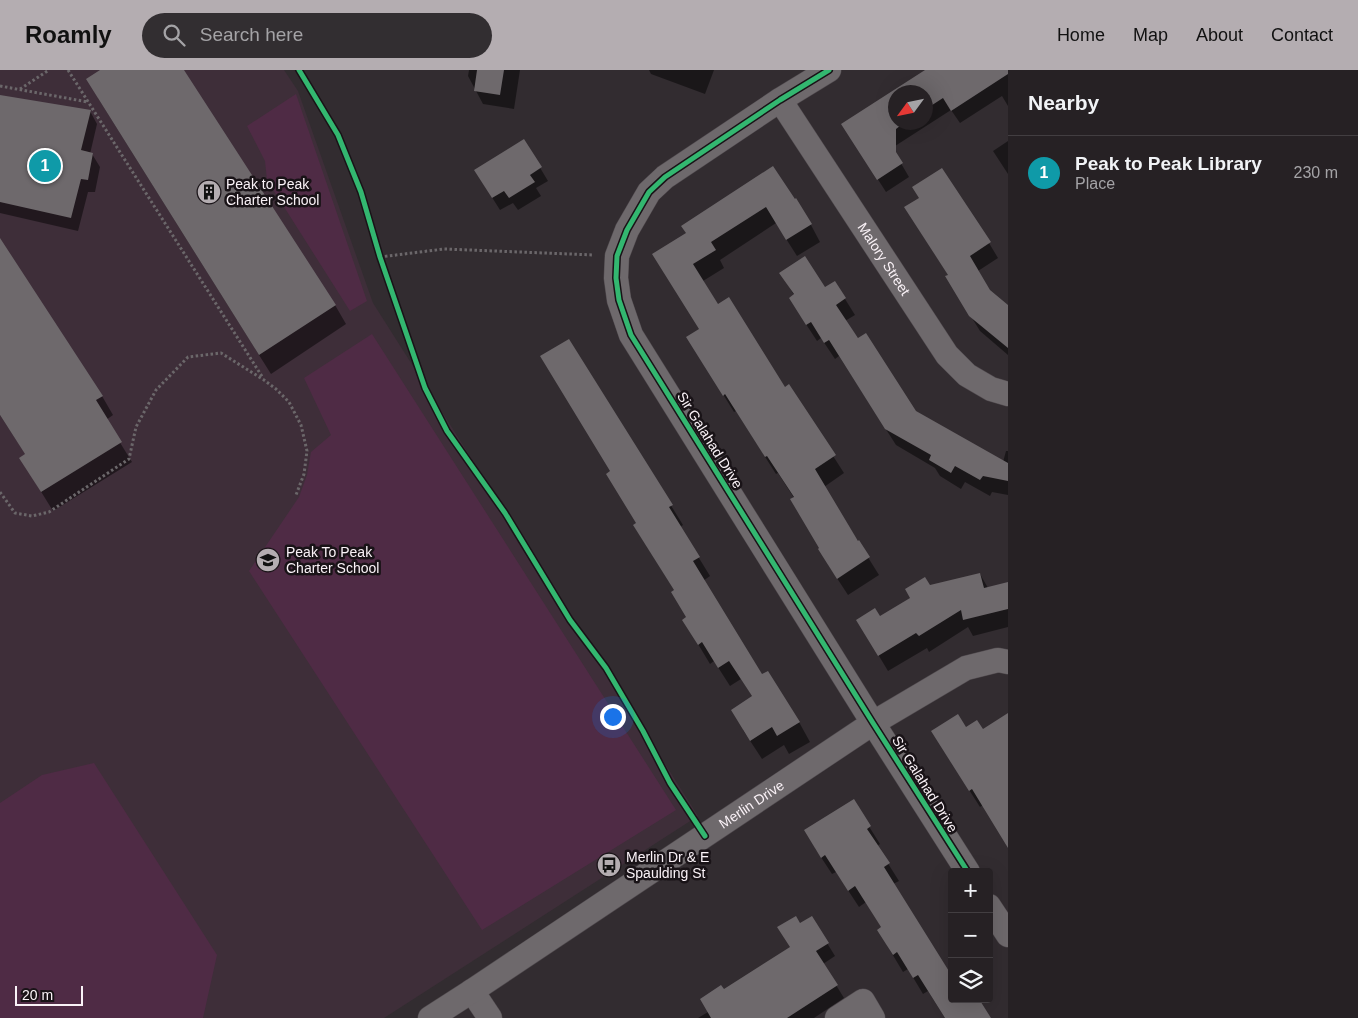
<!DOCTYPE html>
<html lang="en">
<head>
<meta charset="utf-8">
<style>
	:root { --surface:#262124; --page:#322e31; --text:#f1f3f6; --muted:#a4a3a6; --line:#423e41; --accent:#b4adb1 }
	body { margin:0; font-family:Helvetica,sans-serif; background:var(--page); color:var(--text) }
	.controls { position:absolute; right:15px; bottom:15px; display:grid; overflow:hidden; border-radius:5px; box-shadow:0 5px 20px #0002 }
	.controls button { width:45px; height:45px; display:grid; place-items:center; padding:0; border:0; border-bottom:1px solid var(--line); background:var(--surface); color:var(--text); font:25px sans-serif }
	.compass { position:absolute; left:888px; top:15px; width:45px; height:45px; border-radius:50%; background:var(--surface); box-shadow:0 5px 20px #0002; rotate:237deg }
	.scale { position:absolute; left:15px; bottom:12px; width:68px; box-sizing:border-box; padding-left:5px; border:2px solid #faf2f7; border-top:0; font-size:14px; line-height:18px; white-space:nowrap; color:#faf2f7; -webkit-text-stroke:4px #191317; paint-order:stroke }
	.you { position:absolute; left:612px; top:646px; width:18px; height:18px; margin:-12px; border:4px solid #fff; border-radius:50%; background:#1a73e8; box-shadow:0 0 0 8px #1a73e833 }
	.badge { display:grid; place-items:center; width:32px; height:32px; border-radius:50%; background:var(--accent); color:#fff; font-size:16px; font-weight:700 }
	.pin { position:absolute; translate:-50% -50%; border:2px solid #fff; box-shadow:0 1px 5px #0006 }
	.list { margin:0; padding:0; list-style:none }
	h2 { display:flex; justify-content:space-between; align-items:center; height:65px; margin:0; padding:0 20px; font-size:21px }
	h2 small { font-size:16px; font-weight:400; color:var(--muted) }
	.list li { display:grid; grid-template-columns:32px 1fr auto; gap:15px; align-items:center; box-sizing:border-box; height:75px; padding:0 20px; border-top:1px solid var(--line) }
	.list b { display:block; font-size:19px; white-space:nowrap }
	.list p { margin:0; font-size:16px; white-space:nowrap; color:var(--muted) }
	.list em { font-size:16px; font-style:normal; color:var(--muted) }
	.icon { flex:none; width:28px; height:28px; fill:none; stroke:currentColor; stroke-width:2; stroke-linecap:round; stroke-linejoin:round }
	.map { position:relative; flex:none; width:1008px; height:948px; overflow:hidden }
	header { display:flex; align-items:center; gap:30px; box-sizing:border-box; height:70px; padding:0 25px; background:var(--accent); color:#111 }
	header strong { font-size:24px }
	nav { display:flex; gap:28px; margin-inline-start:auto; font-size:18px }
	.search { width:350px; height:45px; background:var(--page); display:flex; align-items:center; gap:12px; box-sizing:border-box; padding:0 18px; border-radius:28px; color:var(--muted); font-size:19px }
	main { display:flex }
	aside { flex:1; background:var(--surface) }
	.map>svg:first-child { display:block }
	.built { fill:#3e2e39 }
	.green { fill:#4f2b45 }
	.shadow { fill:#0007; fill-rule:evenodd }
	.building { fill:#6e696c }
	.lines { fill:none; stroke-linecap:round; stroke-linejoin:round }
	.minor-casing { stroke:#4f494d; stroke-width:25 }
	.path { stroke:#6b676a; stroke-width:3; stroke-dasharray:2.5 2.5; stroke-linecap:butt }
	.minor { stroke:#6e696c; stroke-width:24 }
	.cycleway-casing { stroke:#191317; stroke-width:8 }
	.cycleway { stroke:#33b770; stroke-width:5 }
	.labels { text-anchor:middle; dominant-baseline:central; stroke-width:5; stroke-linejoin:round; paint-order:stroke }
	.poi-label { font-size:14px; fill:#faf2f7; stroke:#191317; text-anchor:start }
	.street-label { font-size:14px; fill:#faf2f7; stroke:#191317 }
</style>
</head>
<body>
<header>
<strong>Roamly</strong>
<div class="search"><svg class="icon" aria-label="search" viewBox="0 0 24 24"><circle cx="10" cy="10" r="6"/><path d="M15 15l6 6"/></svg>Search here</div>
<nav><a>Home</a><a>Map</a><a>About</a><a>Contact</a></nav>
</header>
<main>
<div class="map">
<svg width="1008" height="948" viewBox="0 0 1008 948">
	<rect width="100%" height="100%" fill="#322c30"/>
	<!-- built -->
	<path class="built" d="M0 0H284L298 21 373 233 698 746 384 948H0Z"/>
	<!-- green -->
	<path class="green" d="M296 24 367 231 350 241 267 110 265 91 247 56Z
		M372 264 676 740 482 860 249 501 299 427 307 405 311 382 331 365 304 308Z
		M94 693 217 885 203 948H0V733L42 705Z"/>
	<!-- shadow -->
	<path class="shadow" d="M102 0H182L335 235 346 254 271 304 98 28Z
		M469 0H520L514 39 483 34 468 6Z
		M649 0H714L705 24 651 4Z
		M928 0H1008V36L1002 26 960 53 951 40 892 78 909 107 886 122 843 55ZM896 22H926V52H896Z
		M0 26 90 41 97 54 90 84H92L100 97 95 122H88L78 161 0 143Z
		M524 71 548 111 536 118 541 126 518 140 513 133 500 140 483 113Z
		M1008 71V104L993 81Z
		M773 98 811 155 820 172 797 186 776 153 720 190 724 198 703 211 717 235 784 319 788 316 844 403 824 417 879 505 848 525 829 496 794 428 778 403 776 404 736 341 734 342 698 284 700 260 687 164Z
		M915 153 989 173 998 188 978 201 989 221 1008 237V285L980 261 956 222 949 206Z
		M0 171 102 326 113 345 106 350 132 392 53 441 32 407 26 385 0 345Z
		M781 203 825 219 845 229 855 245 845 251 915 342 1003 392 1006 381H1008V425L992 422 990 426 965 412 961 419 940 406 935 398 896 375 839 286 835 289 821 268 817 271 800 245 794 225Z
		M569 270 683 455 680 457 710 506 703 511 762 606 799 652 810 672 789 684 784 675 762 689 743 660 753 627 741 609 730 616 714 591 710 594 695 569 687 548 675 521 634 456 637 454 612 402Z
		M980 504 988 518 1008 513V557L973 566 968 557 929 582 927 578 888 601 867 566 880 548 929 516Z
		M1008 644V709L999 715 1008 729V776L983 735 980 737 943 679 965 659 982 661Z
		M853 731 880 774 877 776 899 811 893 814 947 901 952 898V929L989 948H945L928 921 923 924 908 899 903 902 888 877 882 858 866 832 859 837 836 802 832 804 815 778Z
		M811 847 835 886 823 894 844 928 814 948H698L708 942 724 921 791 877 800 854Z"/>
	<!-- building -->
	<path class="building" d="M100 0H184L336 235 259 285 86 9Z
		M477 0H504L500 25 474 21Z
		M925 0H1008V4L951 41 943 28 926 39V22H896V52H905L896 59V82L903 93 877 110 841 54Z
		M0 25 91 40 81 80 93 83 88 110 81 109 71 148 0 132Z
		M524 69 542 97 530 105 535 112 509 128 504 121 492 128 474 100Z
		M773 96 795 129 796 128 812 154 786 170 766 137 711 172 716 180 693 194 718 234 729 227 785 317 789 314 836 385 815 399 858 471 859 470 870 487 837 509 818 479 819 478 790 429 794 427 767 386 765 387 725 324 723 326 686 267 699 259 652 184 686 163 681 156Z
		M942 98 991 172 970 186 990 220 1008 235V278L969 246 945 206 948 205 904 137 919 128 912 117Z
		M0 168 103 326 96 330 122 372 41 422 19 388 25 384 0 345Z
		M805 186 825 217 835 211 846 228 836 235 858 268 866 263 916 341 1008 393V411L983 406 980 410 955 396 951 403 929 390 931 385 885 359 829 270 824 273 811 252 806 255 789 228 794 224 779 203Z
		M569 269 673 435 669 437 700 487 693 491 762 604 768 601 800 652 777 666 772 657 750 671 731 640 752 626 729 591 718 598 702 572 698 575 682 550 686 547 671 522 674 520 633 455 636 453 606 404 610 401 540 286Z
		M980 503 984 518 1008 512V539L963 550 961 540 919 566 916 563 878 586 856 550 875 538 880 546 910 528 905 519 925 507 930 515Z
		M1008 643V778L972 719 969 721 931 661 958 644 966 657 977 650 983 659Z
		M854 729 871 756 867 759 890 793 884 797 952 906V929H979L991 948H945L918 905 913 908 897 882 893 885 877 860 881 857 855 816 848 821 825 785 821 788 804 760Z
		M796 846 800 853 812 846 829 873 816 881 838 915 787 948H711L700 929 721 915 724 919 790 877 777 857Z"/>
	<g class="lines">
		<!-- minor casing -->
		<g class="minor-casing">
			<g id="minor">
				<path d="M829 0 780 30 665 107 649 122 627 160 617 186 616 208 619 230 631 265 873 653 968 802"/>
				<path id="s1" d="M780 30 947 285 967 305 991 319 1008 324"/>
				<path d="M989 836 1008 865"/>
				<path d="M472 921 490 948"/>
				<path id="s2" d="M430 948 472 921 873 653 966 598 998 590 1008 592"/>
				<path d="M837 948 863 931 873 948"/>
			</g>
		</g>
		<!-- path -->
		<path class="path" d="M68 0 263 308
			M0 16 88 32
			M20 19 49 0
			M380 187 444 179 594 185
			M0 422 15 443 32 446 49 442 129 389 136 357 156 320 188 287 221 283 264 310 276 319 289 332 301 355 307 381 304 404 296 425"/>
		<!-- minor -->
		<use href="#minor" class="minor"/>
		<!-- cycleway casing -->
		<g class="cycleway-casing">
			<path id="cycleway" d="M299 0 338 65 361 122 380 187 425 318 447 361 505 443 570 550 606 598 643 661 670 713 705 766
				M829 0 780 30 665 107 649 122 627 160 617 186 616 208 619 230 631 265 873 653 968 802"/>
		</g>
		<!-- cycleway -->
		<use href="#cycleway" class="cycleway"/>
	</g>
	<!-- icons -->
	<defs>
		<g id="building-disc" transform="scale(1.25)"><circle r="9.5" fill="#b4adb1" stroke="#191317"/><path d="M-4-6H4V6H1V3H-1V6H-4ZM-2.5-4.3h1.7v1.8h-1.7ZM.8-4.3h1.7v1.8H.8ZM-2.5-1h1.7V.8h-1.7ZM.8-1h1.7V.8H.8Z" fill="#111"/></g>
		<g id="school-disc" transform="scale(1.25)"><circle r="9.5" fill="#b4adb1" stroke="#191317"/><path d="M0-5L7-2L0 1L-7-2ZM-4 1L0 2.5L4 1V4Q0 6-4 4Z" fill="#111"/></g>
		<g id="bus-disc" transform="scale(1.25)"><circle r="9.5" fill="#b4adb1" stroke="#191317"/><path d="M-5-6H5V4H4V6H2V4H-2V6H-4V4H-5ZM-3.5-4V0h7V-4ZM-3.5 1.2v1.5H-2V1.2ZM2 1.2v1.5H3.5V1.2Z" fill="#111"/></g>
	</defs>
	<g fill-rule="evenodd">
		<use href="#building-disc" x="209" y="122"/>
		<use href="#school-disc" x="268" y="490"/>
		<use href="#bus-disc" x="609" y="795"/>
	</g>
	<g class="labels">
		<!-- poi labels -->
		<g class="poi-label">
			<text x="226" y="114">Peak to Peak<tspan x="226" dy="16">Charter School</tspan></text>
			<text x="286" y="482">Peak To Peak<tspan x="286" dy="16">Charter School</tspan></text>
			<text x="626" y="787">Merlin Dr &amp; E<tspan x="626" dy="16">Spaulding St</tspan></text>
		</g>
		<!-- street labels -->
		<g class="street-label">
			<text stroke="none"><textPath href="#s1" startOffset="190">Malory Street</textPath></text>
			<text transform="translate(710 370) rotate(58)">Sir Galahad Drive</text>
			<text transform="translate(925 714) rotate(58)">Sir Galahad Drive</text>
			<text stroke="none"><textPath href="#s2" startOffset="386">Merlin Drive</textPath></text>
		</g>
	</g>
</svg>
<div class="controls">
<button>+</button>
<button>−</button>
<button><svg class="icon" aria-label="layers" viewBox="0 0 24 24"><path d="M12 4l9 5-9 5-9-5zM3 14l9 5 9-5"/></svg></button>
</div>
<svg class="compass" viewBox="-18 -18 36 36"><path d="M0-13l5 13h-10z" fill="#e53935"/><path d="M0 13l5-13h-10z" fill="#a4a3a6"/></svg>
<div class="scale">20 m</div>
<div class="you"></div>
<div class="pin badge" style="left:45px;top:96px;background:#0f9aa8">1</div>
</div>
<aside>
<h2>Nearby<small></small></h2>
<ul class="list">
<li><span class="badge" style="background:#0f9aa8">1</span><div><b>Peak to Peak Library</b><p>Place</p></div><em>230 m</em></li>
</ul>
</aside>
</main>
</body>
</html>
